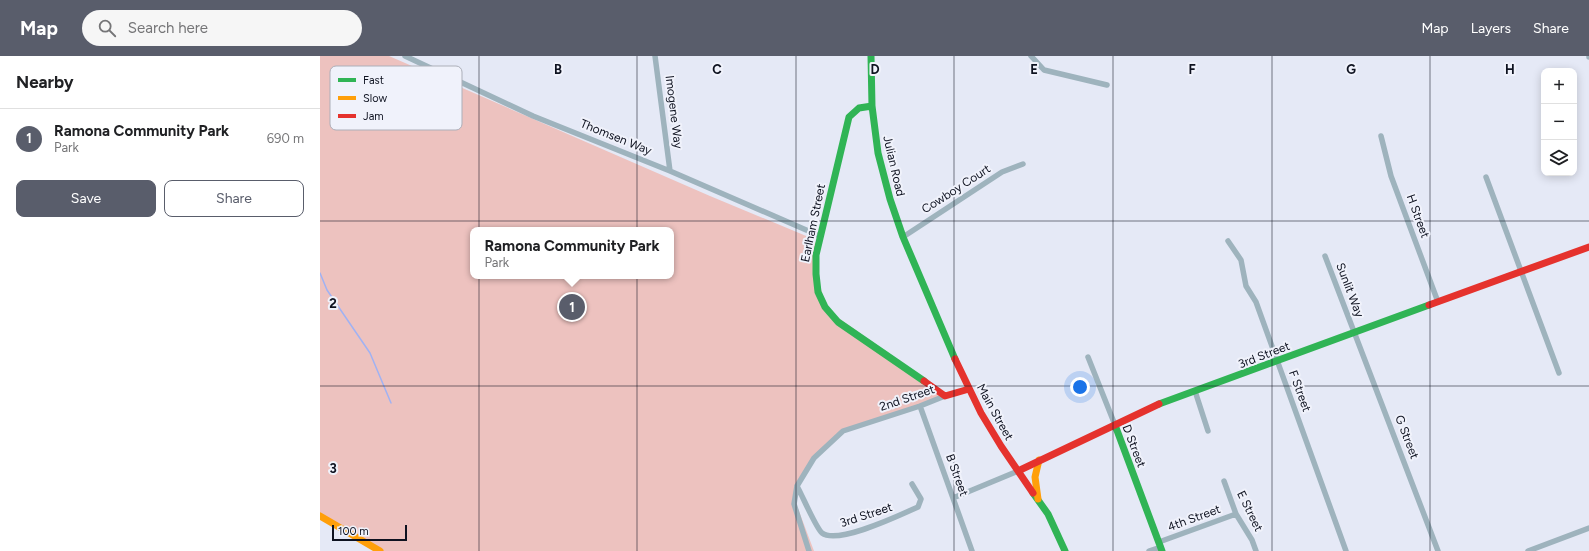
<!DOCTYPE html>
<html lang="en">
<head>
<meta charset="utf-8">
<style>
	:root { --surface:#fff; --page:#f6f6f6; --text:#202124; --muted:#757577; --line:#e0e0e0; --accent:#595d6b }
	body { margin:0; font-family:Figtree,sans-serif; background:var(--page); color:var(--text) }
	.controls { position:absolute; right:12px; top:12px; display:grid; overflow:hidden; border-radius:8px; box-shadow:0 2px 10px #0003 }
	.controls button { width:36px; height:36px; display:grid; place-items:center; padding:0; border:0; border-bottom:1px solid var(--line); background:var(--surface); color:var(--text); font:20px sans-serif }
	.scale { position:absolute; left:12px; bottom:10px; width:75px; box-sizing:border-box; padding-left:4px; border:2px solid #0e1220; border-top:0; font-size:11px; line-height:14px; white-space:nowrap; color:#0e1220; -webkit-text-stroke:3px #f0f2fb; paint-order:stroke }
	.you { position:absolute; left:760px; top:331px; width:14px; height:14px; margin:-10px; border:3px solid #fff; border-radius:50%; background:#1a73e8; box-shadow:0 0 0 6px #1a73e833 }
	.badge { display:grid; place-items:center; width:26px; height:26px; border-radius:50%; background:var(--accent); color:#fff; font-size:13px; font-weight:700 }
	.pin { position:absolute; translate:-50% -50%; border:2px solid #fff; box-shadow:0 1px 4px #0006 }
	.popup { position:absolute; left:150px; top:171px; width:204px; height:52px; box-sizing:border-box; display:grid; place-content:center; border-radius:8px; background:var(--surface); filter:drop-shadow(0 1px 3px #0005); font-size:13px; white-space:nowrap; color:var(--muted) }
	.popup b { font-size:15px; color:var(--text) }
	.popup::after { content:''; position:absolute; left:50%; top:100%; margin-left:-8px; border:8px solid transparent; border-top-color:var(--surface) }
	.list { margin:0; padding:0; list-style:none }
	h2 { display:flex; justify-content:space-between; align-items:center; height:52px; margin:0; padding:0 16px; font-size:17px }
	h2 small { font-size:13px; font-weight:400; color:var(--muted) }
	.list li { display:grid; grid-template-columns:26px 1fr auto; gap:12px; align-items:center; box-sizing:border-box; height:60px; padding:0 16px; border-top:1px solid var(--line) }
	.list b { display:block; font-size:15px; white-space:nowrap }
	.list p { margin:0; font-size:13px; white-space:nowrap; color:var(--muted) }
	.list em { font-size:13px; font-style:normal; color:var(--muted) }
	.actions { display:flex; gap:8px; padding:12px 16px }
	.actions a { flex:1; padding:9px 0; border:1px solid var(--accent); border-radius:8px; text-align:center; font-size:14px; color:var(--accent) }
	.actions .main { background:var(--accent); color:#fff }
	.icon { flex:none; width:22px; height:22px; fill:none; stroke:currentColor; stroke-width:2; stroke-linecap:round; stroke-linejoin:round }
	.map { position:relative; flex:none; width:1269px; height:495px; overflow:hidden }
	header { display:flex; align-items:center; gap:24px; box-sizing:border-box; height:56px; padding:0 20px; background:var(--accent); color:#fff }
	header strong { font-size:19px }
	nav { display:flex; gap:22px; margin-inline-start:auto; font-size:14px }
	.search { width:280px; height:36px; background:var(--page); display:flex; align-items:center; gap:10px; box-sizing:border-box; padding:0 14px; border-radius:22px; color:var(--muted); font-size:15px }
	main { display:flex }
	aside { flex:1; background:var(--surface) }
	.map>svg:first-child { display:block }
	.green { fill:#edc2bf; fill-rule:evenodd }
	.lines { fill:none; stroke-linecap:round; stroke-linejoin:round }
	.stream { stroke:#a0b2f3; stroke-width:1.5 }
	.street { stroke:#9eb3bd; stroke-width:5.5 }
	.fast { stroke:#30b455; stroke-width:7 }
	.slow { stroke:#ff9f0a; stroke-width:7 }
	.jam { stroke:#e5322d; stroke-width:7 }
	.grid { fill:none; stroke:#0e1220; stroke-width:1; stroke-opacity:0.55 }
	.labels { text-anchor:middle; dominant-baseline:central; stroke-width:4; stroke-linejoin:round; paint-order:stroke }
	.street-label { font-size:12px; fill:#0e1220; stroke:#f0f2fb }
	.key { fill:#f0f2fb; stroke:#acafb9; stroke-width:1 }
	.key-label { font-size:11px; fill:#0e1220 }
	.grid-label { font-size:13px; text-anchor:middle; font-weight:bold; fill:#0e1220; stroke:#f0f2fb; stroke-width:4; stroke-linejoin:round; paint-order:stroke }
</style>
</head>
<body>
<header>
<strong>Map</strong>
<div class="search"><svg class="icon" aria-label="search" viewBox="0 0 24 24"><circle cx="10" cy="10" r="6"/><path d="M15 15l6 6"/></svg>Search here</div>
<nav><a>Map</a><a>Layers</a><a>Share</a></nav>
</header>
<main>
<aside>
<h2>Nearby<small></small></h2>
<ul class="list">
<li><span class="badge">1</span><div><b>Ramona Community Park</b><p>Park</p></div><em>690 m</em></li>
</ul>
<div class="actions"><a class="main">Save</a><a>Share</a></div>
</aside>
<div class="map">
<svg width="1269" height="495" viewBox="0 0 1269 495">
	<rect width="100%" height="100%" fill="#e5e9f6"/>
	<!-- green -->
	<path class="green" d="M0 0H69L390 140 491 182 498 189 495 212 507 254 628 339 523 374 498 397 476 432 477 450 494 495H60L0 460ZM153 174H351V220H153Z"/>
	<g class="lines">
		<!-- stream -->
		<path class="stream" d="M0 217 7 234 50 297 71 347"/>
		<!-- street -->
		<path class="street" d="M85 0 213 60 350 115 500 180
			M335 0 350 115
			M711 0 724 14 787 29
			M1269 0V1
			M1061 80 1071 120 1118 246
			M1166 121 1239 317
			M583 181 682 116 703 108
			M908 185 921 204 926 230 936 246 1026 495
			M1005 200 1118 495
			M768 301 795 369
			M875 335 888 375
			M600 350 652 495
			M904 425 916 458 932 484 936 495
			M477 430C482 439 496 472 502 477 518 489 580 459 598 451L601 443 592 428
			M633 442 698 415
			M839 486 916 458
			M489 495 474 448 477 430 494 402 523 375 600 350 625 340
			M829 495 841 491
			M1208 495 1269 472"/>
		<!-- fast -->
		<path class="fast" d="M551 0 552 50 558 97 570 143 583 181 635 303
			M552 50 539 52 529 61 496 199V218L498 236 505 251 518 266 604 325
			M839 348 1109 249
			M795 369 842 495
			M713 437 728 458 745 495"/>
		<!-- slow -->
		<path class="slow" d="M718 443 715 421 719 404
			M0 460 60 495"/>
		<!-- jam -->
		<path class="jam" d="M1109 249 1269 191
			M635 303 661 357 681 390 713 437
			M604 325 625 340 649 333
			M698 415 839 348"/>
	</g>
	<!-- grid -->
	<path class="grid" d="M159 0V495M317 0V495M476 0V495M634 0V495M793 0V495M952 0V495M1110 0V495M0 165H1269M0 330H1269"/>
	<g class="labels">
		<!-- street labels -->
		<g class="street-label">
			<text transform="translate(354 56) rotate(83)">Imogene Way</text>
			<text transform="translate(296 81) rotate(22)">Thomsen Way</text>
			<text transform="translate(574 110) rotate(77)">Julian Road</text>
			<text transform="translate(636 133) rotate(-33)">Cowboy Court</text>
			<text transform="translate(1098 160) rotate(70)">H Street</text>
			<text transform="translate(493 167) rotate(-78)">Earlham Street</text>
			<text transform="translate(1030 234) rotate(69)">Sunlit Way</text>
			<text transform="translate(944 299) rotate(-21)">3rd Street</text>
			<text transform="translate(980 335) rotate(70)">F Street</text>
			<text transform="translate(587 342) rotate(-19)">2nd Street</text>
			<text transform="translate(675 356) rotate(61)">Main Street</text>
			<text transform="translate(1087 381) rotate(69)">G Street</text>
			<text transform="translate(814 390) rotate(69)">D Street</text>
			<text transform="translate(637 419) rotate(70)">B Street</text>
			<text transform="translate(930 455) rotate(64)">E Street</text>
			<text transform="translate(546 459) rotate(-18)">3rd Street</text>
			<text transform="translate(874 462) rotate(-20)">4th Street</text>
		</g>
	</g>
	<!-- legend -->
	<rect x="10" y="10" width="132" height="64" rx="6" class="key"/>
	<rect x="18" y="22" width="18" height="4" fill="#30b455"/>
	<rect x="18" y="40" width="18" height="4" fill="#ff9f0a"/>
	<rect x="18" y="58" width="18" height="4" fill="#e5322d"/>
	<g class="key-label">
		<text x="43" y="28">Fast</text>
		<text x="43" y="46">Slow</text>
		<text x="43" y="64">Jam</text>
	</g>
	<g class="grid-label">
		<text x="238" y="18">B</text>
		<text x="397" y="18">C</text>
		<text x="555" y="18">D</text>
		<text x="714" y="18">E</text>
		<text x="872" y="18">F</text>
		<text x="1031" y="18">G</text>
		<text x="1190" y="18">H</text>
		<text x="13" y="252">2</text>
		<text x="13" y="417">3</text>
	</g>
</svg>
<div class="controls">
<button>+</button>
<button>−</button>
<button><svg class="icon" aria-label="layers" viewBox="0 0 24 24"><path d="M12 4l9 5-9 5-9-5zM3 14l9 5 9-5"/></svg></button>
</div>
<div class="scale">100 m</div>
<div class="you"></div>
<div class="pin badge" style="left:252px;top:251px">1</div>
<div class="popup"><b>Ramona Community Park</b>Park</div>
</div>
</main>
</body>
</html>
